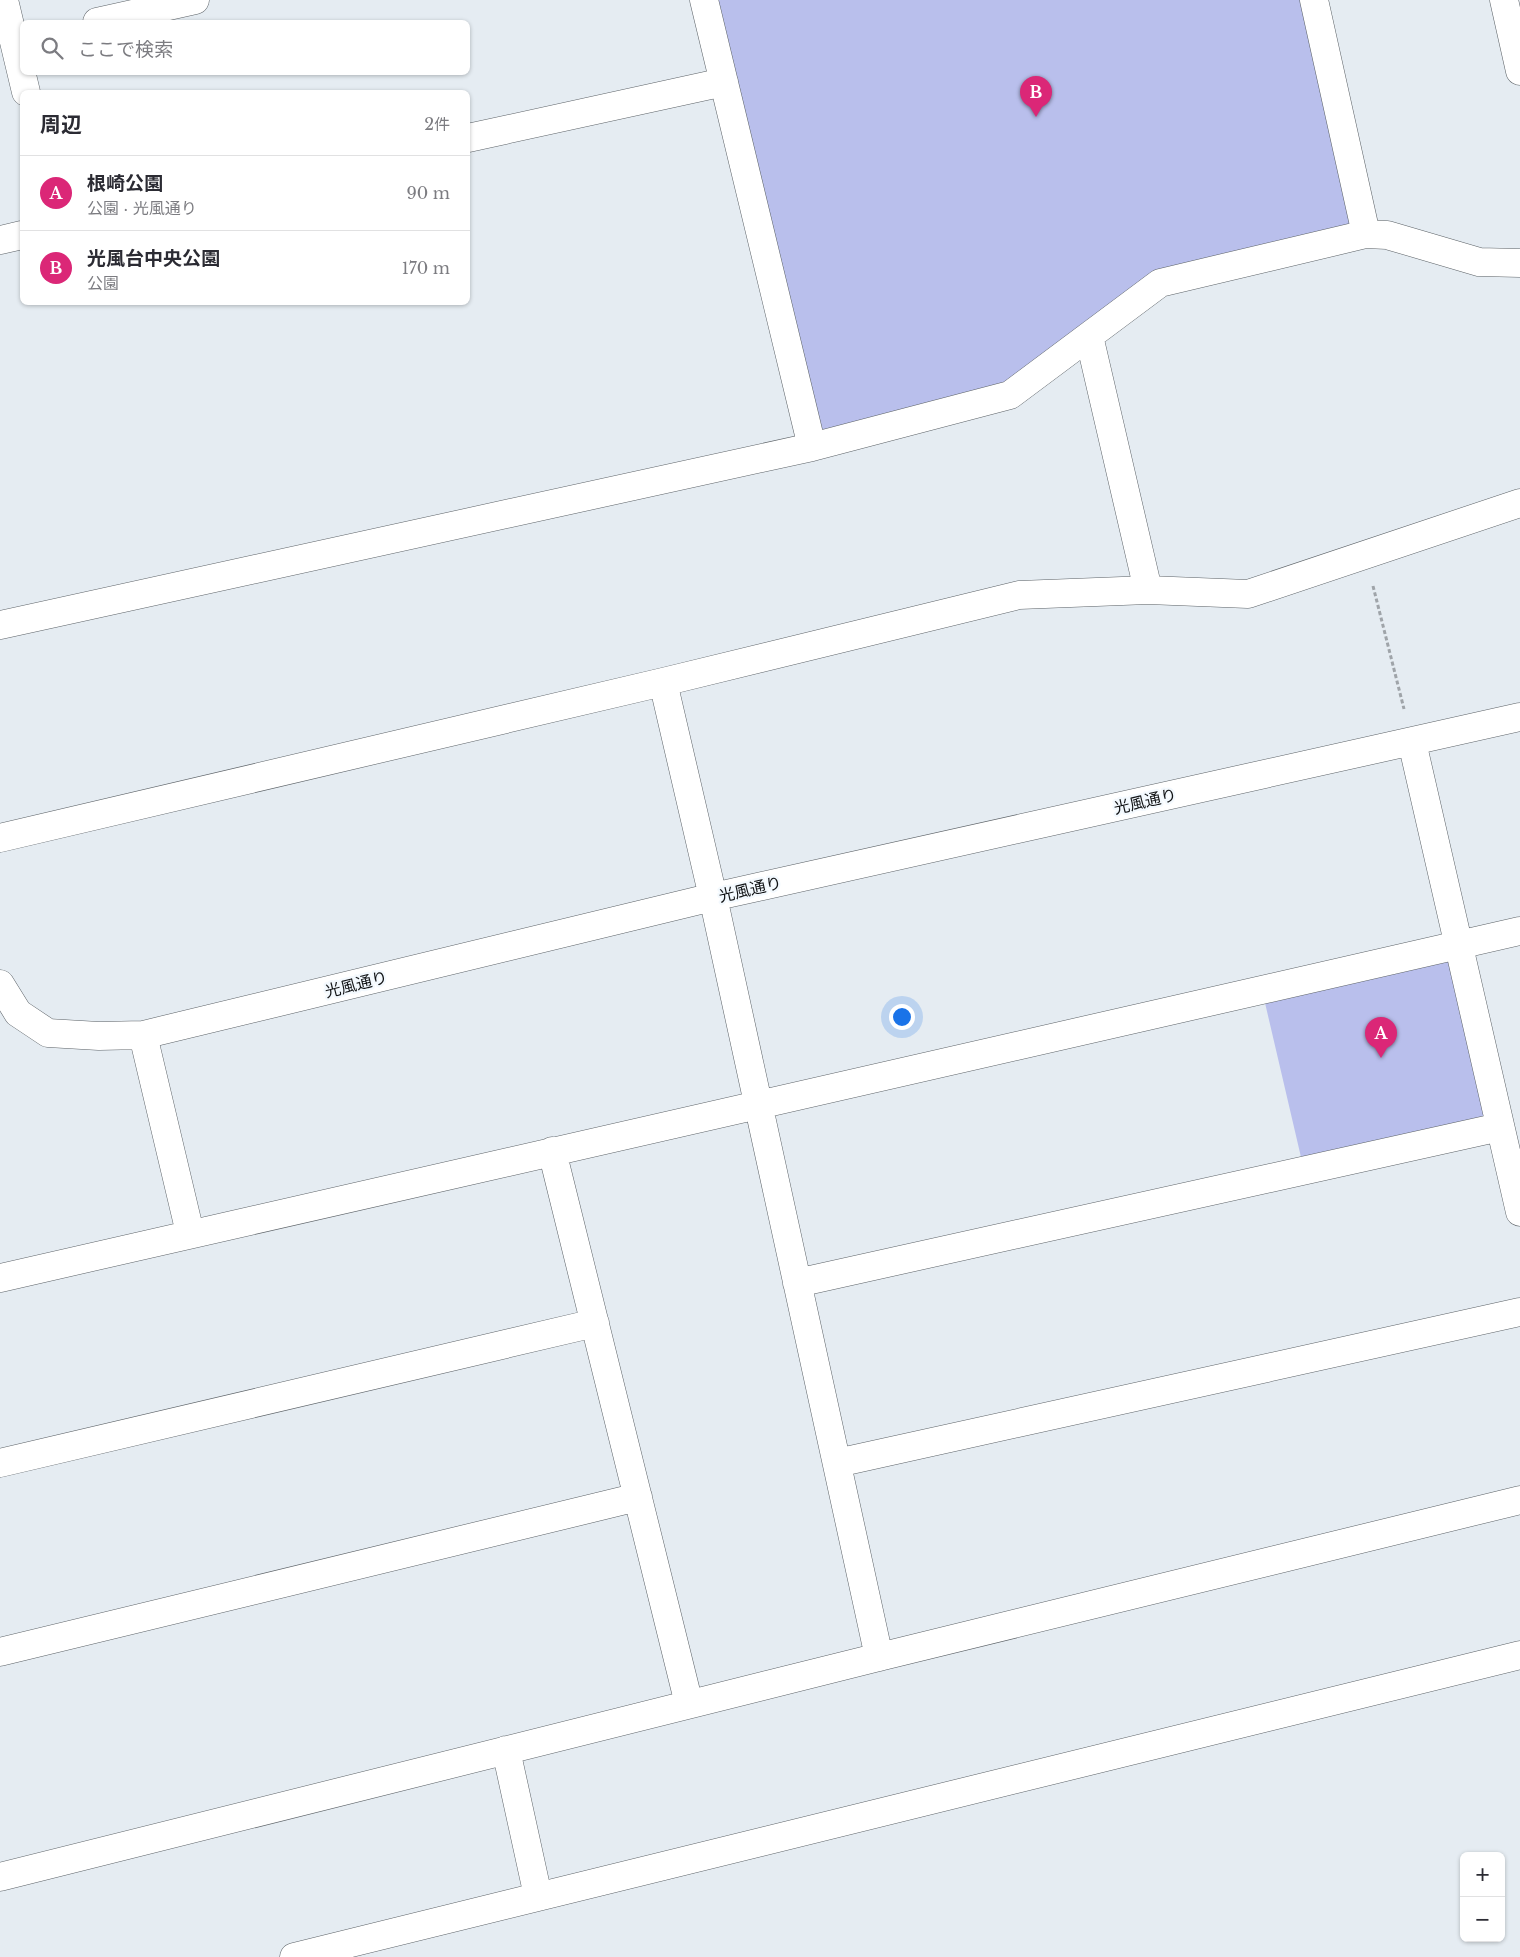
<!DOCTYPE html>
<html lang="ja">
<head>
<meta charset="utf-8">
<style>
	:root { --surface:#fff; --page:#f2f2f3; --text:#2b2b33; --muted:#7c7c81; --line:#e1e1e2; --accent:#db2777 }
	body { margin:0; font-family:"Libre Baskerville","Noto Sans JP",serif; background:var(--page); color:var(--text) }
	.controls { position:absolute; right:15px; bottom:15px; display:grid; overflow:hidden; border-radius:8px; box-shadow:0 1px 4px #0004 }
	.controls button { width:45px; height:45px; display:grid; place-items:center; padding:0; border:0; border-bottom:1px solid var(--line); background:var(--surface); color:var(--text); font:25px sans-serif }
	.you { position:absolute; left:901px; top:1016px; width:18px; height:18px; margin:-12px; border:4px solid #fff; border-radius:50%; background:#1a73e8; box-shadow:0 0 0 8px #1a73e833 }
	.badge { display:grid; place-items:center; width:32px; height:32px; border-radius:50%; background:var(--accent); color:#fff; font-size:16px; font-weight:700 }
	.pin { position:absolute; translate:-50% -41px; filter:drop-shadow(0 1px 2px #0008) }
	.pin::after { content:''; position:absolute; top:26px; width:18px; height:15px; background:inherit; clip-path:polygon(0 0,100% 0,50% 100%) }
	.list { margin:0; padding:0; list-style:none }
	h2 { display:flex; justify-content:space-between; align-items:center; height:65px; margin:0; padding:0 20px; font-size:21px }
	h2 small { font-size:16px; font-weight:400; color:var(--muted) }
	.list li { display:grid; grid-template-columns:32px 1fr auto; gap:15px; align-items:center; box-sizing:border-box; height:75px; padding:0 20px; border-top:1px solid var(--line) }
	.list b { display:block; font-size:19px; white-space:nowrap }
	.list p { margin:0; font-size:16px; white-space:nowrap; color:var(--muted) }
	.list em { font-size:16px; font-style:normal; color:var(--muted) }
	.icon { flex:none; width:28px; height:28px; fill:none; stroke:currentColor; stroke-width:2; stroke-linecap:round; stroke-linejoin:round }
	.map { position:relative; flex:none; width:1520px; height:1957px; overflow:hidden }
	.search { position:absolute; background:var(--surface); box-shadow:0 1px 4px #0004; left:20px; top:20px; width:450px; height:55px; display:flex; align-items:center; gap:12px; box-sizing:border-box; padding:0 18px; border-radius:8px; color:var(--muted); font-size:19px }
	.panel { position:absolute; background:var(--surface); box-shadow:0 1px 4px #0004; left:20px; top:90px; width:450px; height:215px; border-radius:8px }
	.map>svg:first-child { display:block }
	.green { fill:#b9bfec }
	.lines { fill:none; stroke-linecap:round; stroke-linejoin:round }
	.minor-casing { stroke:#5c6267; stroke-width:29 }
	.path { stroke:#9fa4a9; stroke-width:3; stroke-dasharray:4 2.5; stroke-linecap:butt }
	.minor { stroke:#fff; stroke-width:28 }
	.labels { text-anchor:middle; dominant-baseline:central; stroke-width:4.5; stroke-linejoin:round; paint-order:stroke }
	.street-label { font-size:16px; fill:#111315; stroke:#f3f9fe }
</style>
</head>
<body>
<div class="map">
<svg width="1520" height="1957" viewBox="0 0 1520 1957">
	<rect width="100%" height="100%" fill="#e5ecf2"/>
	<!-- green -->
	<path class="green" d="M705 0H1314L1366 234 1160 283 1010 395 812 447Z
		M1458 946 1500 1127 1304 1170 1262 990Z"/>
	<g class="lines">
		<!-- minor casing -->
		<g class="minor-casing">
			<path id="minor" d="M4 0 26 92
				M704 0 812 447
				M1314 0 1366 234
				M1504 0 1520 71
				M97 22 195 0
				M468 138 724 82
				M0 240 22 235
				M1089 336 1148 590
				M0 625 812 447 1010 395 1160 283 1366 234 1387 235 1479 262 1520 263
				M663 682 713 897 879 1657
				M1412 742 1520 1212
				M0 838 663 682 1019 595 1148 590 1248 594 1520 503
				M0 984 18 1013 48 1033 99 1036 143 1035 713 897 1520 717
				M143 1035 190 1233
				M552 1151 689 1704
				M0 1278 1520 931
				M797 1283 1500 1127
				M0 1463 595 1323
				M837 1463 1520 1312
				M0 1652 638 1497
				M506 1750 538 1896
				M0 1877 879 1657 1520 1500
				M294 1957 1520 1655"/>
		</g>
		<!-- path -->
		<path class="path" d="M1373 586 1404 709"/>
		<!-- minor -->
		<use href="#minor" class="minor"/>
	</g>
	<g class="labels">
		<!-- street labels -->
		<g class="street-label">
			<text transform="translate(1145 801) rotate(-13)">光風通り</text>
			<text transform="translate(750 889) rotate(-13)">光風通り</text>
			<text transform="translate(356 984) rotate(-14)">光風通り</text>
		</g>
	</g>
</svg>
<div class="controls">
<button>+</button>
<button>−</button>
</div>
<div class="you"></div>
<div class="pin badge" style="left:1381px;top:1058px">A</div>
<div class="pin badge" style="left:1036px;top:117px">B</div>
<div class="search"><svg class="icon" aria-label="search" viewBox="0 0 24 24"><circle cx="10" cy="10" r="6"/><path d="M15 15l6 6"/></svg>ここで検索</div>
<section class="panel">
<h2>周辺<small>2件</small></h2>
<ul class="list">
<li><span class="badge">A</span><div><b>根崎公園</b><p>公園 · 光風通り</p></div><em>90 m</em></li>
<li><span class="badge">B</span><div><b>光風台中央公園</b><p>公園</p></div><em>170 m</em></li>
</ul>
</section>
</div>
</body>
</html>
